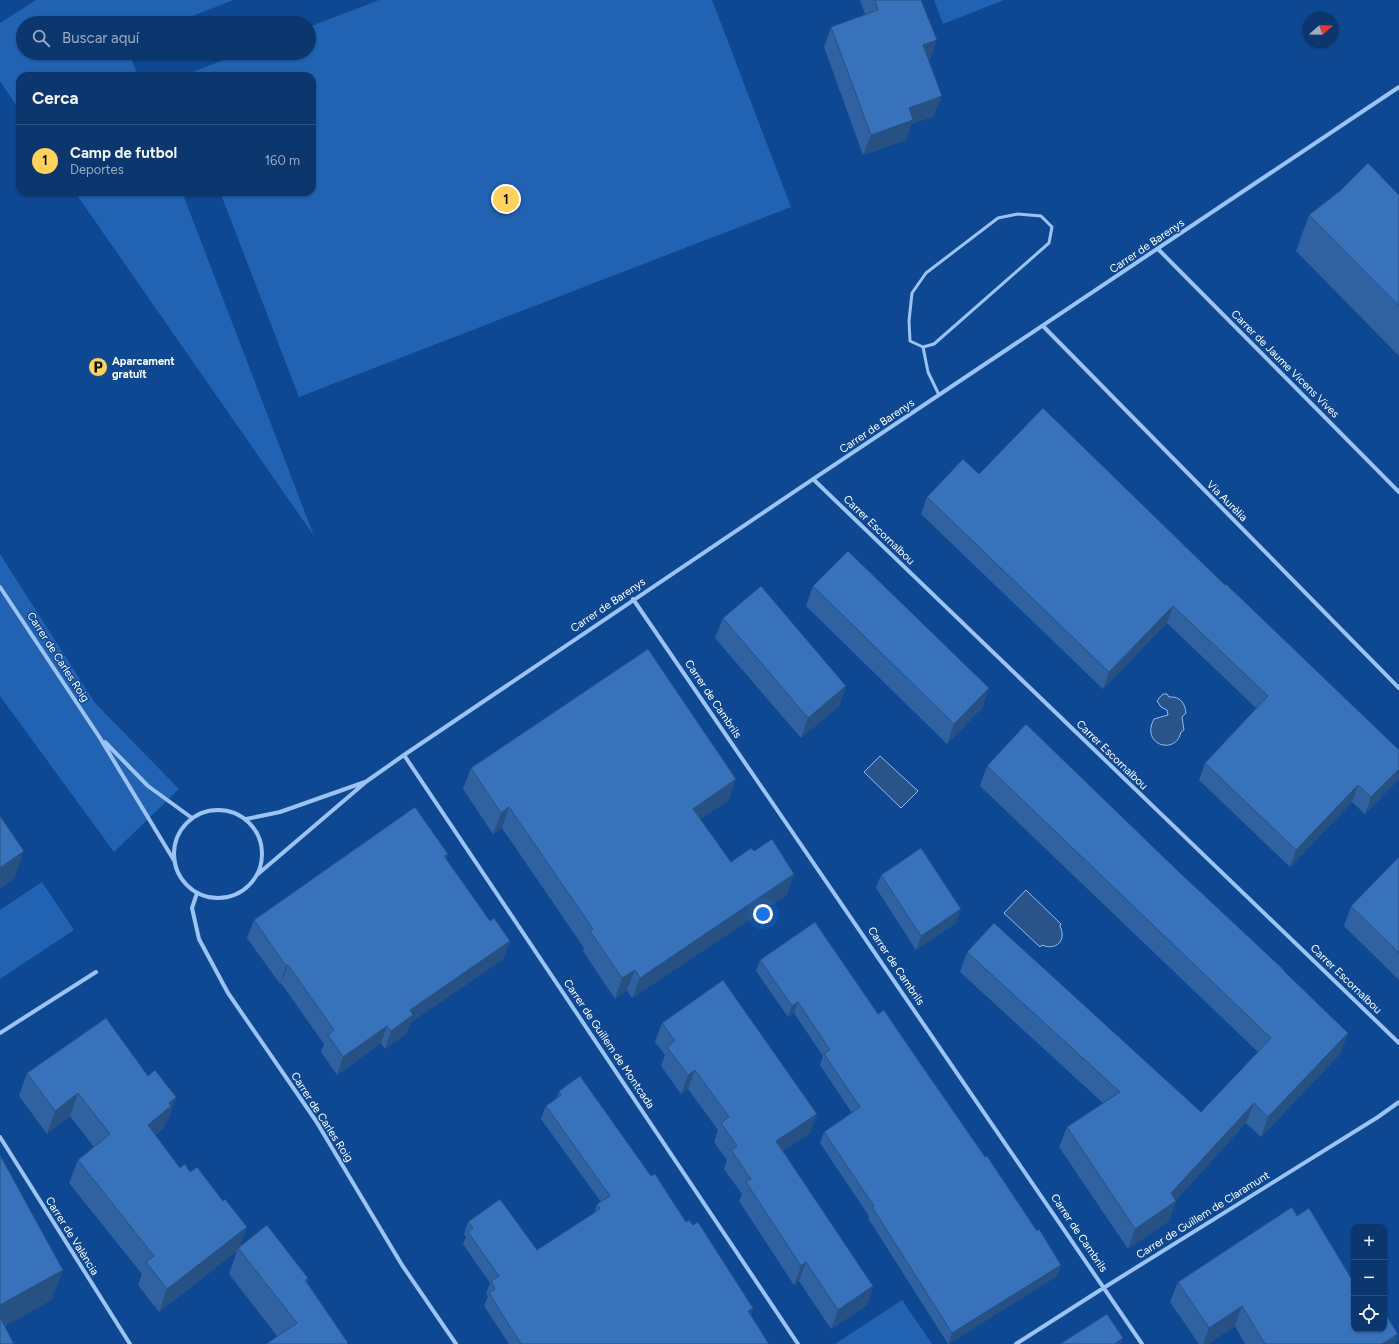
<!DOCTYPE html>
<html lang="es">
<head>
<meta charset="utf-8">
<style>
	:root { --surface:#0b366e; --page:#194176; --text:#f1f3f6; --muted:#9aabc2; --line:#2b5081; --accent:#ffd15d }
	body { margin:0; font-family:Figtree,sans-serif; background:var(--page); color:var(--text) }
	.controls { position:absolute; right:12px; bottom:12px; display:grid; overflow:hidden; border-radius:8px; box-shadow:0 1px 3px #0004 }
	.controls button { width:36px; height:36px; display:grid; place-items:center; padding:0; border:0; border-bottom:1px solid var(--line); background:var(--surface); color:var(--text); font:20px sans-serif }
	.compass { position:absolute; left:1303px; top:12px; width:36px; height:36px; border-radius:50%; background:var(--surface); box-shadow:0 1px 3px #0004; rotate:70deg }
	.you { position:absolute; left:763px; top:914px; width:14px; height:14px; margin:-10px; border:3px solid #fff; border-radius:50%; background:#1a73e8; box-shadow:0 0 0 6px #1a73e833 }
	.badge { display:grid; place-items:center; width:26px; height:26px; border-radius:50%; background:var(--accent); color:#111; font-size:13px; font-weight:700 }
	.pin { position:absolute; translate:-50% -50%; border:2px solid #fff; box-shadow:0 1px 4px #0006 }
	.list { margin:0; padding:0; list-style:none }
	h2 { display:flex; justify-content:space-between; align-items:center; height:52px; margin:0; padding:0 16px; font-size:17px }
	h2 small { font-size:13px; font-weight:400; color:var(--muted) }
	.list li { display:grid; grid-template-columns:26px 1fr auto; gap:12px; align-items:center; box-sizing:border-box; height:72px; padding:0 16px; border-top:1px solid var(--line) }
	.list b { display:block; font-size:15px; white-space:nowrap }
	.list p { margin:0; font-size:13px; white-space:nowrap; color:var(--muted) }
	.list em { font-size:13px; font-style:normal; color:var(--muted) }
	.icon { flex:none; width:22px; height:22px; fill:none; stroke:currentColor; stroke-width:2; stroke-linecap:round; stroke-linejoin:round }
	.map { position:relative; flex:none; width:1399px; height:1344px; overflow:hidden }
	.search { position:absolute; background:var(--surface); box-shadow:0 1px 3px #0004; left:16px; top:16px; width:300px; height:44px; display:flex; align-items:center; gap:10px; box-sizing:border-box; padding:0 14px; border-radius:22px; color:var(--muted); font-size:15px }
	.panel { position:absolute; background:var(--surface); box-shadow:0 1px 3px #0004; left:16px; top:72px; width:300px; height:124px; border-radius:12px }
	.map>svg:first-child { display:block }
	.green { fill:#2162b2 }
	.water { fill:#295389; stroke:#8cbdf7 }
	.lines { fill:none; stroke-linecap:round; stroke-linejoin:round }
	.lane { stroke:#9bc3f4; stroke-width:3 }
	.street { stroke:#9bc3f4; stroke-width:4 }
	.wall { fill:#3062a1 }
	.shaded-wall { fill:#275083 }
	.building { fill:#3872bb; stroke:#275083 }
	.labels { text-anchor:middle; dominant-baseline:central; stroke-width:3; stroke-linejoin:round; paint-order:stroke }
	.street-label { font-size:11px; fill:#fff; stroke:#0f4892 }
	.poi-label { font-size:11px; font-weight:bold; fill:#fff; stroke:#0f4892; text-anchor:start }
</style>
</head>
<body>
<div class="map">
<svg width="1399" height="1344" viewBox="0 0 1399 1344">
	<rect width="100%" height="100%" fill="#0f4892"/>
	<!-- green -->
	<path class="green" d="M36 0H234L174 23H23V53H129L138 76H20V111L0 81V23Z
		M379 0H712L791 207 299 397 220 192H312V76H182L242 53H309V27Z
		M934 0H1004L943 24Z
		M75 192H182L314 536 79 198Z
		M0 554 95 703 179 789 114 852 0 696Z
		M42 882 74 930 0 979V910Z
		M902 1300 932 1344H835Z"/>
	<!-- water -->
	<path class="water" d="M1163 694H1167L1169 697C1180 696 1185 703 1186 713L1182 717 1184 730 1181 732C1176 756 1140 745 1154 719L1168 715 1167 710 1161 707 1157 701 1160 697Z
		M880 756 918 791 901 808 864 772Z
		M1026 890 1061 924 1060 926C1067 941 1056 951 1042 945L1040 947 1004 913Z"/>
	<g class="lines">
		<!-- lane -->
		<path class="lane" d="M1018 214 1041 216 1052 227 1049 243 934 344 923 347 910 341 909 321 912 293 926 273 998 218Z
			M923 347 928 372 939 395"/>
		<!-- street -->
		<path class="street" d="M1158 249 1399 492
			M1043 326 1399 688
			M813 479 1399 1043
			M0 587 100 738 175 862
			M633 599 1142 1344
			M105 742 148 786 192 818
			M404 755 798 1344
			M174 854a44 44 0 1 1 88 0a44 44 0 1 1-88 0Z
			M246 819 280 812 365 782
			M258 874 367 781 404 755C734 530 1068 310 1399 87
			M197 893 192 908 199 939 228 993 316 1121 402 1265 456 1344
			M0 1033 96 972
			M0 1137 130 1344
			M1016 1344 1105 1287 1378 1117 1399 1102"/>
	</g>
	<!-- wall -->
	<path class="wall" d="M860 0H921L930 60H928L934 116 911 124 906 140 863 155 824 47 831 27 865 14Z
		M1399 195V356L1296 251 1309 215Z
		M979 474 1225 585 1399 750V779L1365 814 1352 802 1290 867 1199 780 1205 763 1256 708 1167 623 1103 689 921 514 927 497Z
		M813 586 989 688 982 708 947 744 806 606Z
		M723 618 846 686 839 706 801 738 715 638Z
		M987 766 1178 871 1284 970V972L1341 1053 1261 1137 1246 1123 1176 1200 1169 1221 1128 1249 1059 1147 1067 1127 1103 1103 960 972 967 952 1201 1112 1258 1052 980 786Z
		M471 768 729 800 700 819 731 862 787 895 632 998 627 990 615 999 583 951 584 948 502 828 493 834 463 789Z
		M448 854 446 859 490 921 510 941 503 959 410 1023 407 1033 385 1049 381 1043 337 1075 321 1052 324 1044 281 983 280 984 247 938 254 920Z
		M1399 857V980L1344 926 1351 906Z
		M881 875 956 923 916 950 876 888Z
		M760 960 878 1014 911 1050 1037 1231 1061 1265 1057 1276 948 1344 868 1218 869 1216 820 1143 824 1132 852 1113 820 1065 823 1056 794 1013 788 1017 756 971Z
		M662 1023 817 1114 810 1133 783 1151 873 1286 867 1305 831 1329 799 1281 794 1285 739 1201 742 1194 724 1169 727 1160 714 1142 718 1130 688 1089 681 1094 661 1066 665 1055 655 1042Z
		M27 1073 148 1076 176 1097 168 1120 166 1121 163 1129 155 1135 180 1168 190 1172 239 1247 308 1278 307 1282 348 1343 277 1336 229 1274 237 1251 159 1312 138 1285 142 1274 69 1183 78 1160 94 1147 70 1116 47 1134 19 1096Z
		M559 1091 651 1176 686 1222 753 1308 751 1315 769 1344H509L484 1306 488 1296 486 1294 490 1283 463 1244 466 1237 464 1234 468 1222 537 1250 594 1213 597 1204 601 1202 541 1119 546 1106 556 1099Z
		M1178 1282 1354 1329 1398 1334 1395 1344H1245L1235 1326 1208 1344H1199L1170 1302Z"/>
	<!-- shaded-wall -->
	<path class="shaded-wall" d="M937 40 930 60 915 65 923 45Z
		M942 96 934 116 911 124 906 140 863 155 871 135 909 108Z
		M1173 606 1167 623 1103 689 1109 672Z
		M846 686 839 706 801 738 808 718Z
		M989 688 982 708 947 744 954 724Z
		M1399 769V779L1365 814 1371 797Z
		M736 779 729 800 686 830 693 809Z
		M1358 785 1352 802 1290 867 1296 850Z
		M509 807 502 828 493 834 501 813Z
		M24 851 14 879 0 889V868Z
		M448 854 441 871 444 856Z
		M794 874 787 895 632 998 640 978Z
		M961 909 956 923 916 950 921 936Z
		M510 941 503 959 410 1023 407 1033 385 1049 391 1031 410 1010Z
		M288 965 281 983 280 984 286 966Z
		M635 970 627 990 615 999 622 978Z
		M798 1002 794 1013 788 1017 792 1006Z
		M387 1026 381 1043 337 1075 343 1057Z
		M1348 1033 1341 1053 1261 1137 1268 1117Z
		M695 1070 688 1089 681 1094 688 1075Z
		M78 1093 70 1116 47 1134 55 1111Z
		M176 1097 168 1120 166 1121 163 1129 140 1147 148 1125 169 1103Z
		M1254 1103 1246 1123 1173 1203 1176 1201 1169 1221 1128 1249 1135 1229 1171 1193Z
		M817 1114 810 1133 769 1160 776 1141Z
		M247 1227 239 1249 238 1248 237 1251 159 1312 167 1289Z
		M806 1262 799 1281 794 1285 801 1266Z
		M1061 1265 1057 1276 949 1344 952 1333Z
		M63 1270 52 1300 0 1329V1305Z
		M873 1286 867 1305 831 1329 838 1310Z
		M1242 1306 1235 1326 1208 1344H1203L1209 1328Z
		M753 1308 749 1320 748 1311Z
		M1398 1334 1395 1344H1382Z
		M1123 1338 1121 1344H1116V1343Z"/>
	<!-- building -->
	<path class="building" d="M875 0H921L937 40 923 45 942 96 909 108 913 120 871 135 831 27 878 10Z
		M1368 163 1399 195V306L1309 215 1341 190Z
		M1043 408 1225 585 1226 584 1399 750V769L1371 797 1358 785 1296 850 1205 763 1268 696 1173 606 1109 672 927 497 963 459 979 474Z
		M848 551 989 688 954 724 813 586Z
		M761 586 846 686 808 718 723 618Z
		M648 649 736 779 693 809 731 862 751 848 754 851 772 839 794 874 640 978 635 970 622 978 590 931 593 929 509 807 501 813 471 768Z
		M1026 724 1178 871 1284 970V971L1348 1033 1268 1117 1254 1103 1171 1193 1176 1201 1135 1229 1067 1127 1120 1092 967 952 994 923 1201 1112 1271 1038 987 766Z
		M415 807 448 854 444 856 490 921 494 918 510 941 410 1010 413 1015 391 1031 387 1026 343 1057 328 1035 334 1030 288 965 286 966 254 920Z
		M0 816 24 851 0 868Z
		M921 848 961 909 921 936 881 875Z
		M1399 857V953L1351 906Z
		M815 922 878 1014 884 1010 911 1050 985 1157 987 1156 1037 1231 1039 1229 1061 1265 952 1333 872 1207 874 1206 824 1132 860 1107 824 1054 830 1050 798 1002 792 1006 760 960Z
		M723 980 817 1114 776 1141 873 1286 838 1310 806 1262 801 1266 746 1182 751 1179 731 1150 737 1146 721 1123 729 1117 695 1070 688 1075 667 1047 675 1041 662 1023Z
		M106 1018 148 1076 155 1070 176 1097 169 1103 171 1106 148 1125 180 1168 185 1164 190 1172 197 1167 223 1201 225 1199 247 1227 167 1289 146 1262 154 1256 78 1160 110 1134 78 1093 55 1111 27 1073Z
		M580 1076 651 1176 655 1174 686 1222 689 1220 693 1225 698 1222 753 1308 748 1311 769 1344H521L489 1293 495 1289 491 1281 499 1276 468 1232 473 1228 468 1222 500 1199 537 1250 600 1209 597 1204 610 1196 546 1106 561 1095 559 1091Z
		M0 1155 63 1270 0 1305Z
		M1292 1207 1297 1216 1309 1208 1354 1283V1329H1384V1312L1398 1334 1382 1344H1265L1242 1306 1209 1328 1178 1282Z
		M267 1225 308 1278 305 1280 348 1343 347 1344H266L297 1323 238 1248Z
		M1107 1314 1123 1338 1116 1343 1117 1344H1060Z
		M0 1317 14 1344H0Z"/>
	<!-- icons -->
	<defs>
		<g id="parking-disc" transform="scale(1)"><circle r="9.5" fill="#ffd15d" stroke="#0f4892"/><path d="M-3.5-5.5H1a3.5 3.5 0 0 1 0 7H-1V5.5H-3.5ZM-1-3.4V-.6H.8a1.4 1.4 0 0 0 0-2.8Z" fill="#111"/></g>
	</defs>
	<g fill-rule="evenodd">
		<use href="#parking-disc" x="98" y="367"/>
	</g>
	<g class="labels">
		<!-- street labels -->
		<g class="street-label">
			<text transform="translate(1147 246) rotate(-34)">Carrer de Barenys</text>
			<text transform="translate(1285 364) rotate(45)">Carrer de Jaume Vicens Vives</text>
			<text transform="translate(877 426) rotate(-34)">Carrer de Barenys</text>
			<text transform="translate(1227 501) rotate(45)">Via Aurèlia</text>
			<text transform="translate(879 530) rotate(44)">Carrer Escornalbou</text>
			<text transform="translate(608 605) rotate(-34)">Carrer de Barenys</text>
			<text transform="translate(58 657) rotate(57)">Carrer de Carles Roig</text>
			<text transform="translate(713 699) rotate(56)">Carrer de Cambrils</text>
			<text transform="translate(1112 755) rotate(44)">Carrer Escornalbou</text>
			<text transform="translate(896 966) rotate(56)">Carrer de Cambrils</text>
			<text transform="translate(1346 979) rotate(44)">Carrer Escornalbou</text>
			<text transform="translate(609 1044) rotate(56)">Carrer de Guillem de Montcada</text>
			<text transform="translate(322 1117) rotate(57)">Carrer de Carles Roig</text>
			<text transform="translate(1203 1215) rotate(-32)">Carrer de Guillem de Claramunt</text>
			<text transform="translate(1079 1233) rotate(56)">Carrer de Cambrils</text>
			<text transform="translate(72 1236) rotate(58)">Carrer de València</text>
		</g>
		<!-- poi labels -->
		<g class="poi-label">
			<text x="112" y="361">Aparcament<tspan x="112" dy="13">gratuït</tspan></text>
		</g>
	</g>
</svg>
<div class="controls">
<button>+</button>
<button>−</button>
<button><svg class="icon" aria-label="locate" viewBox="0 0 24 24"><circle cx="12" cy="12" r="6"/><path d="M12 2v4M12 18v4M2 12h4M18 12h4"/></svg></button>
</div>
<svg class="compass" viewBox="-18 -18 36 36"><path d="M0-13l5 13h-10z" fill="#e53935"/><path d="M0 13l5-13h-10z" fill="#9aabc2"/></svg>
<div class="you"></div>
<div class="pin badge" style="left:506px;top:199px">1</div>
<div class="search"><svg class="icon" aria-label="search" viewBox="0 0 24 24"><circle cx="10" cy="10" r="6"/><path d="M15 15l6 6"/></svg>Buscar aquí</div>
<section class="panel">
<h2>Cerca<small></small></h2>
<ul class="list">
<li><span class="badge">1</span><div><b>Camp de futbol</b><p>Deportes</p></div><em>160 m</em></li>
</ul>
</section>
</div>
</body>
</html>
